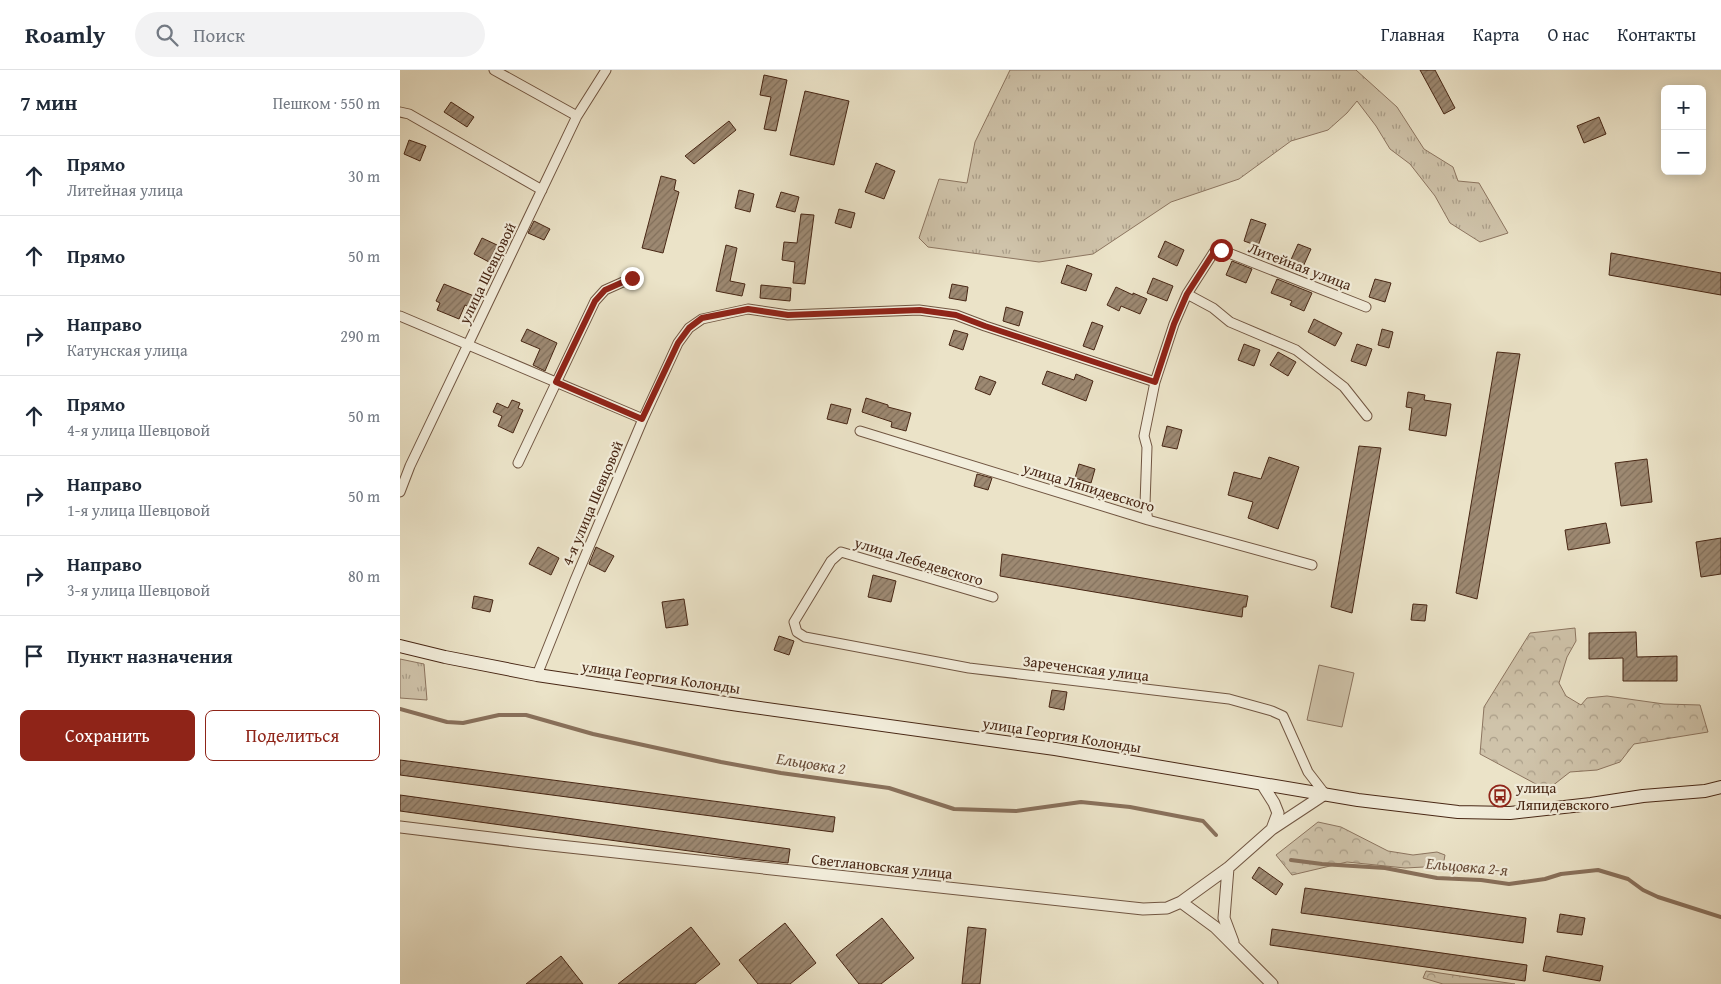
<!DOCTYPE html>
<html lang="ru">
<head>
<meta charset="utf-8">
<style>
	:root { --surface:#fff; --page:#f2f2f3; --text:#1f2937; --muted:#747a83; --line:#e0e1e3; --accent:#8f2418 }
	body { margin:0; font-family:"Gentium Book Plus",serif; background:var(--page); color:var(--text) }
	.controls { position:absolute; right:15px; top:15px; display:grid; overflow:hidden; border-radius:8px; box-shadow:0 2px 12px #0003 }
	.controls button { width:45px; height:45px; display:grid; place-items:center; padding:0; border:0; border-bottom:1px solid var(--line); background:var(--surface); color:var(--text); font:25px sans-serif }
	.stop { position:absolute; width:15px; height:15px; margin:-11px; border:4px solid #8f2418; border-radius:50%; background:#fff }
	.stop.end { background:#8f2418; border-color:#fff; box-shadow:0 1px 5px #0008 }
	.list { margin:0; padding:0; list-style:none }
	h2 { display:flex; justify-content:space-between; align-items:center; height:65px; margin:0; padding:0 20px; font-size:21px }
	h2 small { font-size:16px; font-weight:400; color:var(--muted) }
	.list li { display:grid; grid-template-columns:32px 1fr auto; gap:15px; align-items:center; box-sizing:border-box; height:80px; padding:0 20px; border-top:1px solid var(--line) }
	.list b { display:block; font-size:19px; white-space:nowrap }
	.list p { margin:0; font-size:16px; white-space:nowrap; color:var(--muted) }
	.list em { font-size:16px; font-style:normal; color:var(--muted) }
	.actions { display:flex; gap:10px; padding:15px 20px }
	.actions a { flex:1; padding:11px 0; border:1px solid var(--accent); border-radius:8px; text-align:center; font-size:18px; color:var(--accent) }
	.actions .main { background:var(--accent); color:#fff }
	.icon { flex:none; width:28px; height:28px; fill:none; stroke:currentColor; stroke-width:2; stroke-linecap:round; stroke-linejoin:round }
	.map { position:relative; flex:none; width:1321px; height:914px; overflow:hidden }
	header { display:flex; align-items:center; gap:30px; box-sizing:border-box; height:70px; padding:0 25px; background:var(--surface); border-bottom:1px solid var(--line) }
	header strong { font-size:24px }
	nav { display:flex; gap:28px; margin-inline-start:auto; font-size:18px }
	.search { width:350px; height:45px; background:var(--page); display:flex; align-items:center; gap:12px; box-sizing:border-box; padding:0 18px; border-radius:28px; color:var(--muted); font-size:19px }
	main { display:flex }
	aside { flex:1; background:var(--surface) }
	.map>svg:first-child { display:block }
	.grass { fill:url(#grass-tufts); stroke:#8c7560 }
	.forest { fill:url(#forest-crowns); stroke:#8c7560 }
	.pitch { fill:#cfc3aa; stroke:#8c7560 }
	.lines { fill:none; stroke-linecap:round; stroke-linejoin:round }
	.stream { stroke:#89715c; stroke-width:4 }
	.building { fill:url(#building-hatch); stroke:#482715 }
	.minor-casing { stroke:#715642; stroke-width:11 }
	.tertiary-casing { stroke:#715642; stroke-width:13 }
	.secondary-casing { stroke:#482715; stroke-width:14 }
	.minor { stroke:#f2eddb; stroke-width:9 }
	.tertiary { stroke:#f2eddb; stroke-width:11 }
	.secondary { stroke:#f2eddb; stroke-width:12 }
	.route { stroke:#8f2418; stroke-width:6 }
	.labels { text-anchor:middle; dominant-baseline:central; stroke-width:4.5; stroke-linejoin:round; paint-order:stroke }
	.street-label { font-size:15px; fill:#482715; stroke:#f2eddb }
	.poi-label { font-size:15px; fill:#482715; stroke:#f2eddb; text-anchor:start }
	.water-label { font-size:16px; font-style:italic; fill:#684c38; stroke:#f2eddb }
</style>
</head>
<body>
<header>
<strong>Roamly</strong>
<div class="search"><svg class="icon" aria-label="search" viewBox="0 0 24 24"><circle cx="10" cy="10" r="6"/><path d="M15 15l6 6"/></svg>Поиск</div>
<nav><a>Главная</a><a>Карта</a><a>О нас</a><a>Контакты</a></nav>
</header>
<main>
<aside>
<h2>7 мин<small>Пешком · 550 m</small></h2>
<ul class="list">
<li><svg class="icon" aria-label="ahead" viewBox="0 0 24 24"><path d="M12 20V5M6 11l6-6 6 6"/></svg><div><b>Прямо</b><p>Литейная улица</p></div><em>30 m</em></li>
<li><svg class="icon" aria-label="ahead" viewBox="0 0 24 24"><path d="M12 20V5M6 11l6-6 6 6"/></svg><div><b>Прямо</b></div><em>50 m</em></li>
<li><svg class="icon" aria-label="right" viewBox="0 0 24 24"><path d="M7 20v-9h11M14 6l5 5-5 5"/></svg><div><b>Направо</b><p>Катунская улица</p></div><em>290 m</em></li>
<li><svg class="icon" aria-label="ahead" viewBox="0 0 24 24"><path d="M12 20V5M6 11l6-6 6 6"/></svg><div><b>Прямо</b><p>4-я улица Шевцовой</p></div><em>50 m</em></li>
<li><svg class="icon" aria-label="right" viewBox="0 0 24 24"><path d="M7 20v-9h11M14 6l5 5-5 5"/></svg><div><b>Направо</b><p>1-я улица Шевцовой</p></div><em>50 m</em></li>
<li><svg class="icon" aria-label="right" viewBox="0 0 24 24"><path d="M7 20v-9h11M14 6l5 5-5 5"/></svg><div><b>Направо</b><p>3-я улица Шевцовой</p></div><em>80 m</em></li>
<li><svg class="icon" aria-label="arrive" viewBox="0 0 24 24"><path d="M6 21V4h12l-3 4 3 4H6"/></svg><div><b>Пункт назначения</b></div></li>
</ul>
<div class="actions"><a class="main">Сохранить</a><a>Поделиться</a></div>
</aside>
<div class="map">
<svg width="1321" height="914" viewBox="0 0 1321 914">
	<defs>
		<pattern id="grass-tufts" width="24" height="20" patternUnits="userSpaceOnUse" patternTransform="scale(1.25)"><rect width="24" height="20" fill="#cfc3aa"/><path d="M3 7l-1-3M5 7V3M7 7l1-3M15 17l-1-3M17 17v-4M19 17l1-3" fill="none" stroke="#aa9e89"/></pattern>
		<pattern id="forest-crowns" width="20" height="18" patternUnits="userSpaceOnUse" patternTransform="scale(1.25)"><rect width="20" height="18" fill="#cfc3aa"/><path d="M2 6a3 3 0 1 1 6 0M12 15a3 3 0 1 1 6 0" fill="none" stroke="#aa9e89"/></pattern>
		<pattern id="building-hatch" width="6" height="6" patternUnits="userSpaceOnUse" patternTransform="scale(1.25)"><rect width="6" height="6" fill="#9d8972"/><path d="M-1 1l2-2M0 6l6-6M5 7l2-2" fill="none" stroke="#82705c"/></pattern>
	</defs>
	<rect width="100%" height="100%" fill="#ebe3c8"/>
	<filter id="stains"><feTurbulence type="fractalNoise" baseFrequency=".004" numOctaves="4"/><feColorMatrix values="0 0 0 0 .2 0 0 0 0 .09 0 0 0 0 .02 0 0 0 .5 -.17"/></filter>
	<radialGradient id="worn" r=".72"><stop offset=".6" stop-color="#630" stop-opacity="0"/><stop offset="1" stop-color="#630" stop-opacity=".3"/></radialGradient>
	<!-- grass -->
	<path class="grass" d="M610 0H956L997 37 1024 79 1053 97 1058 111 1079 113 1108 163 1080 172 1050 153 1035 126 1010 94 990 79 976 56 957 31 947 43 928 60 891 71 839 109 771 132 693 184 639 192 528 177 519 168 539 109 567 113 575 72Z
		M0 589 24 594 27 630 0 628Z"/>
	<!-- forest -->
	<path class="forest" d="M1175 558 1176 571 1167 587 1159 613 1166 626 1181 635 1187 628 1207 626 1264 634 1300 635 1308 662 1234 674 1220 692 1197 700 1170 702 1147 720 1080 684 1084 637 1130 563Z
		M918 752 941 757 988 781 1013 785 1037 782 1045 785 1043 796 1005 798 947 792 892 805 876 785Z
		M1026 901 1115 914H1043L1023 908Z"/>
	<!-- pitch -->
	<path class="pitch" d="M919 595 954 603 942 657 907 650Z"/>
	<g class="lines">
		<!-- stream -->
		<path class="stream" d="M0 639 47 652 63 653 99 645H126L193 664 321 692 381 703 489 718 554 739 616 741 681 732 730 737 803 751 816 765
			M891 790 922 794 985 798 1037 808 1081 810 1109 814 1145 809 1161 804 1198 800 1228 809 1243 820 1258 827 1321 847"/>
	</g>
	<!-- building -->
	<path class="building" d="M1020 0H1035L1055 38 1044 44Z
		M364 5 387 10 376 61 364 59 371 27 360 25Z
		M405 21 449 31 434 95 390 85Z
		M51 32 74 47 67 57 44 42Z
		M1199 47 1206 64 1184 73 1177 56Z
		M329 51 336 60 294 94 285 86Z
		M9 70 26 76 20 91 4 84Z
		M476 93 495 101 484 129 465 122Z
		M261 106 276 110 274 120 279 122 263 183 242 178Z
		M339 120 354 124 350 142 335 138Z
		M381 122 399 127 395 142 376 137Z
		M439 139 455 143 451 158 435 153Z
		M401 144 414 145 405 214 393 213 395 192 382 190 384 172 397 173Z
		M851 149 866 154 858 176 844 171Z
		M134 151 150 159 144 170 128 163Z
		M82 168 97 175 89 192 74 184Z
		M765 171 784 180 777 196 758 187Z
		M898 174 911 179 902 199 889 194Z
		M326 175 337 178 330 211 345 214 342 226 316 221Z
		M1211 183 1321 203V225L1209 205Z
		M832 191 852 199 846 213 826 205Z
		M667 195 692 204 686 221 661 213Z
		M753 208 773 216 767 231 747 223Z
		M877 209 912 223 904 241 890 235 892 231 871 223Z
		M975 209 991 213 985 232 969 227Z
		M44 214 74 226 69 237 65 235 59 249 37 240 40 233 36 231Z
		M552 214 568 217 566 231 549 228Z
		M361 215 391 218 390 231 360 228Z
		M716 217 733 225V223L747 229 740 244 721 236 719 241 707 235Z
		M606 237 623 242 619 256 603 251Z
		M914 249 942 263 935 276 908 262Z
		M692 252 703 256 694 280 683 276Z
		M127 259 157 273 145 301 133 295 140 279 121 271Z
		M982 259 993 262 989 278 978 275Z
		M554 260 568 264 563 280 549 275Z
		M844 274 860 280 854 296 838 290Z
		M957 274 972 279 966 296 951 291Z
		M878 282 896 292 888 306 870 295Z
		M1097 282 1120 284 1077 529 1056 523Z
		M647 301 674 310 676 304 693 311 686 331 642 314Z
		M580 306 596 312 590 325 575 319Z
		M1008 322 1025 325 1024 330 1051 334 1046 366 1009 360 1012 338 1006 337Z
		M466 328 488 335V337L511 343 506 361 491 357 492 352 462 342Z
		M112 330 120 333 118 338 123 340 113 363 98 356 102 346 93 342 97 333 108 338Z
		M431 334 451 339 447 354 427 349Z
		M767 356 782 360 777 379 762 376Z
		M959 376 981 378 952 543 931 537Z
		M869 387 899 397 878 459 848 448 853 432 828 425 834 402 861 409Z
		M1247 389 1252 432 1221 436 1215 393Z
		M679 394 695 399 691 413 675 408Z
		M577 404 592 408 588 420 574 416Z
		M1206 453 1210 473 1168 480 1165 460Z
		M1321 468V504L1301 507 1296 472Z
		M138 477 159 488 151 505 129 494Z
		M196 477 214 486 205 502 189 494Z
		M602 484 848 526 846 537H843L842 547 600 506Z
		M473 505 496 511 491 532 468 527Z
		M74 526 93 530 90 542 72 538Z
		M284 529 288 555 266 558 262 532Z
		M1013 534 1027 535 1025 551 1011 550Z
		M1236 562 1237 587 1277 586V611H1223V588L1189 589V563Z
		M379 566 394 571 389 585 374 580Z
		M652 620 667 622 664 640 649 637Z
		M0 690 435 747 433 762 0 705Z
		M0 725 390 779 388 793 340 788 0 741Z
		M859 797 883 814 876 825 852 808Z
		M905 818 1126 848 1123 873 901 843Z
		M1160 844 1185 848 1182 865 1157 862Z
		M482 848 514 888 481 914H459L436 885Z
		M385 853 416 893 390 914H358L339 890Z
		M291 857 320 894 295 914H218Z
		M568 857 586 859 580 914H562Z
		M872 859 1127 895 1125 911 870 875Z
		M161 886 183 914H126Z
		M1146 886 1203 896 1200 911 1143 901Z"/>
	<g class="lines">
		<!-- minor casing -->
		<g class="minor-casing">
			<path id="minor" d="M94 0 177 46
				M0 42 9 44 142 120
				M787 224 813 238 830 252 896 280 944 317 967 346
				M0 246 243 349
				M460 361 748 450 912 495
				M118 393 195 231 205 220 232 208
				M0 422 10 396 177 46 206 0
				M748 450 745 434 747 377 744 366 755 312 774 254 787 224 814 182 821 180 966 237
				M593 527 441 482 431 491 394 552 397 562 405 567 569 598 829 629 872 641 883 646 908 702 925 724
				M137 605 175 510 243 349 278 273 289 258 302 249 348 239 388 245 519 240 556 245 585 256 755 312"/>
		</g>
		<!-- tertiary casing -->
		<g class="tertiary-casing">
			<path id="tertiary" d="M862 714 874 733 878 743 872 759
				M0 757 132 773 743 839 767 838 781 832 828 798 872 759 925 724
				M828 798 824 848 833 872
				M781 832 815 857 872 914"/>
		</g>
		<!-- secondary casing -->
		<g class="secondary-casing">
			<path id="secondary" d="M0 576 45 587 137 605 339 635 655 679 958 730 1058 742 1110 743 1191 734 1243 726 1305 721 1321 717"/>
		</g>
		<!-- minor -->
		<use href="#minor" class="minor"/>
		<!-- tertiary -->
		<use href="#tertiary" class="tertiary"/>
		<!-- secondary -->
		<use href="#secondary" class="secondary"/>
	</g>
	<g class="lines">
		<!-- route -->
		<path class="route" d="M232 208 205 220 195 231 156 312 242 349 278 273 289 258 302 248 348 239 388 245 520 240 556 245 585 256 755 312 774 254 787 224 814 182 821 180"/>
	</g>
	<!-- icons -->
	<defs>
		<g id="bus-ring" transform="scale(1.125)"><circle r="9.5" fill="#f2eddb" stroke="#8f2418" stroke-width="1.5"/><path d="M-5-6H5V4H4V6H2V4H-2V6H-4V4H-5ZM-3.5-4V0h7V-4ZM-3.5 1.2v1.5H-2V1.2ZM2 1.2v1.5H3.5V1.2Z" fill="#8f2418"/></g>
	</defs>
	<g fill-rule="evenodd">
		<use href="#bus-ring" x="1100" y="726"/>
	</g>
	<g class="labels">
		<!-- street labels -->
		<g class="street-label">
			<text transform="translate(900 196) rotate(21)">Литейная улица</text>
			<text transform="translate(87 203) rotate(-64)">улица Шевцовой</text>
			<text transform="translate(689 417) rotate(17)">улица Ляпидевского</text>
			<text transform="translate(192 433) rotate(-67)">4-я улица Шевцовой</text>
			<text transform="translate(519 491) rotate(17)">улица Лебедевского</text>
			<text transform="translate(686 598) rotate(7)">Зареченская улица</text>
			<text transform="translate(261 607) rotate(8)">улица Георгия Колонды</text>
			<text transform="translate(662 665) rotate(9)">улица Георгия Колонды</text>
			<text transform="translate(482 796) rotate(6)">Светлановская улица</text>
		</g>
		<!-- poi labels -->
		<g class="poi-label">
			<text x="1116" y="717">улица<tspan x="1116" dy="17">Ляпидевского</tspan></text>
		</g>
		<!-- water labels -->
		<g class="water-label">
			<text transform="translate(411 693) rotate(9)">Ельцовка 2</text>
			<text transform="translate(1067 796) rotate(5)">Ельцовка 2-я</text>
		</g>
	</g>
	<rect width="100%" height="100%" filter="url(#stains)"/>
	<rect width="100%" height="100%" fill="url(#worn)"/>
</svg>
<div class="controls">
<button>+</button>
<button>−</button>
</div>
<div class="stop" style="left:821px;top:180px"></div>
<div class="stop end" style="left:232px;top:208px"></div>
</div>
</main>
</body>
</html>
